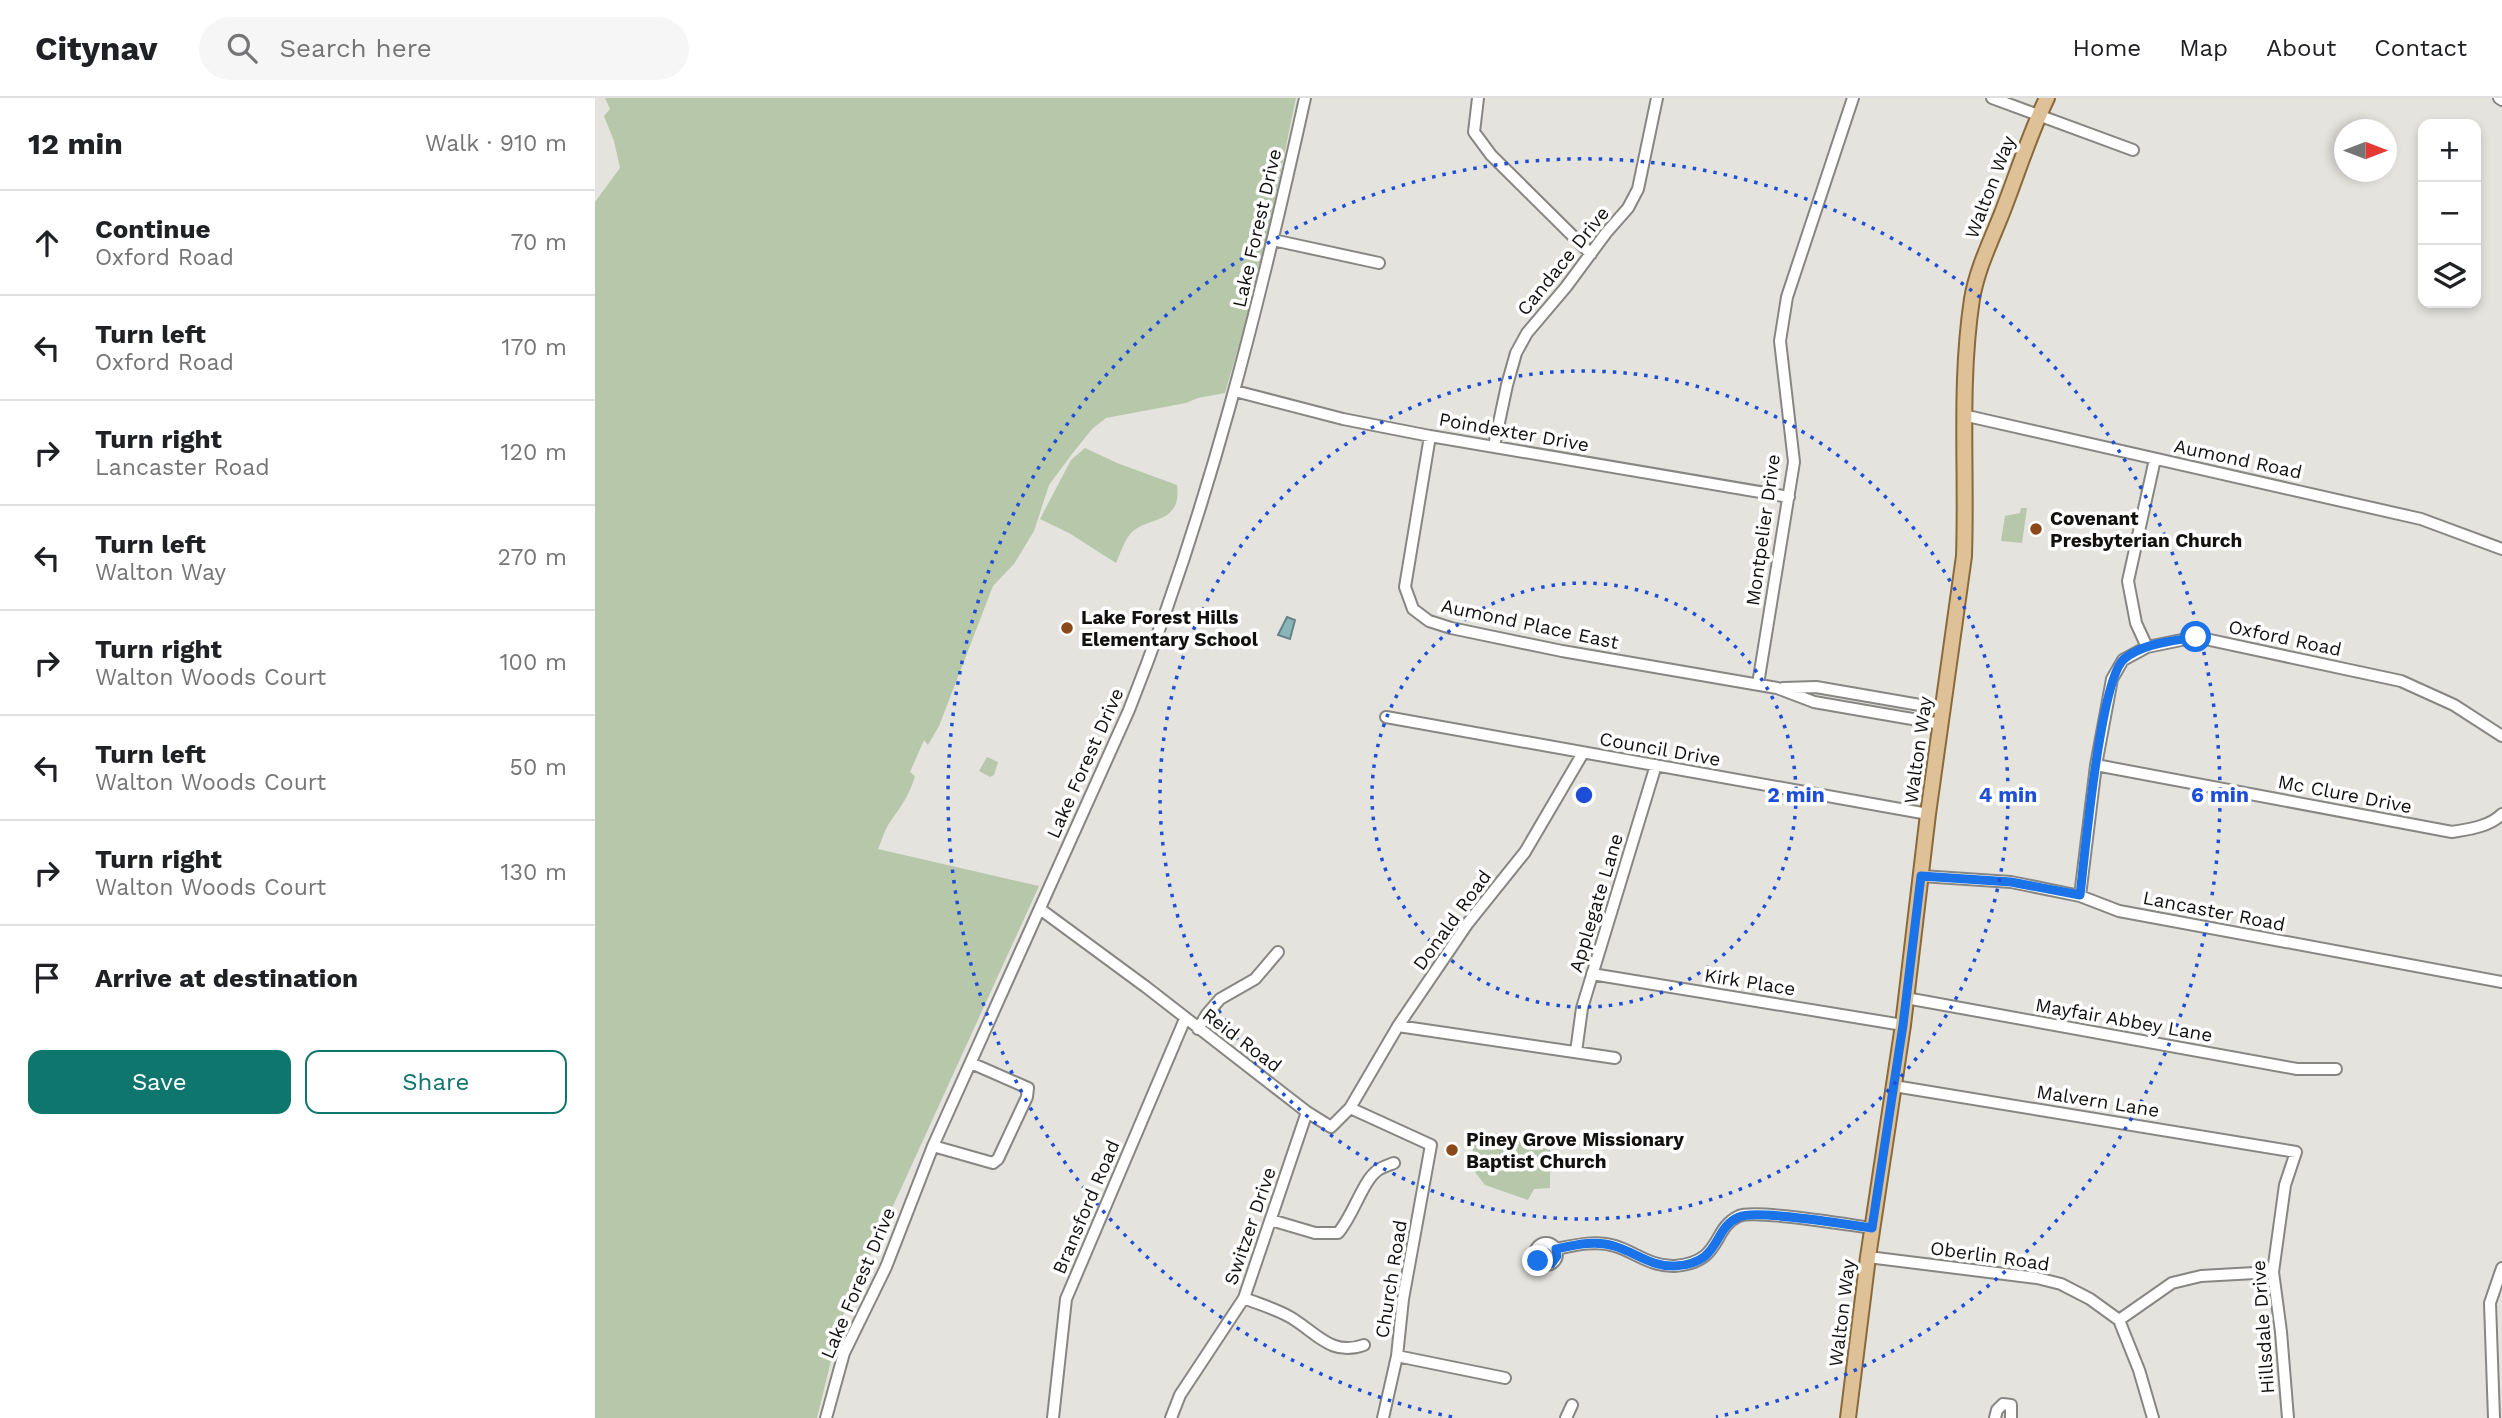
<!DOCTYPE html>
<html lang="en">
<head>
<meta charset="utf-8">
<style>
	:root { --surface:#fff; --page:#f6f6f6; --text:#202124; --muted:#757577; --line:#e0e0e0; --accent:#0f766e }
	body { margin:0; font-family:"Work Sans",sans-serif; background:var(--page); color:var(--text) }
	.controls { position:absolute; right:21px; top:21px; display:grid; overflow:hidden; border-radius:14px; box-shadow:0 4px 10px #0003 }
	.controls button { width:63px; height:63px; display:grid; place-items:center; padding:0; border:0; border-bottom:2px solid var(--line); background:var(--surface); color:var(--text); font:35px sans-serif }
	.compass { position:absolute; left:1739px; top:21px; width:63px; height:63px; border-radius:50%; background:var(--surface); box-shadow:0 4px 10px #0003; rotate:90deg }
	.stop { position:absolute; width:21px; height:21px; margin:-16px; border:5px solid #1a73e8; border-radius:50%; background:#fff }
	.stop.end { background:#1a73e8; border-color:#fff; box-shadow:0 2px 7px #0008 }
	.list { margin:0; padding:0; list-style:none }
	h2 { display:flex; justify-content:space-between; align-items:center; height:91px; margin:0; padding:0 28px; font-size:30px }
	h2 small { font-size:23px; font-weight:400; color:var(--muted) }
	.list li { display:grid; grid-template-columns:46px 1fr auto; gap:21px; align-items:center; box-sizing:border-box; height:105px; padding:0 28px; border-top:2px solid var(--line) }
	.list b { display:block; font-size:26px; white-space:nowrap }
	.list p { margin:0; font-size:23px; white-space:nowrap; color:var(--muted) }
	.list em { font-size:23px; font-style:normal; color:var(--muted) }
	.actions { display:flex; gap:14px; padding:21px 28px }
	.actions a { flex:1; padding:16px 0; border:2px solid var(--accent); border-radius:14px; text-align:center; font-size:24px; color:var(--accent) }
	.actions .main { background:var(--accent); color:#fff }
	.icon { flex:none; width:38px; height:38px; fill:none; stroke:currentColor; stroke-width:2; stroke-linecap:round; stroke-linejoin:round }
	.map { position:relative; flex:none; width:1907px; height:1320px; overflow:hidden }
	header { display:flex; align-items:center; gap:42px; box-sizing:border-box; height:98px; padding:0 35px; background:var(--surface); border-bottom:2px solid var(--line) }
	header strong { font-size:33px }
	nav { display:flex; gap:38px; margin-inline-start:auto; font-size:24px }
	.search { width:490px; height:63px; background:var(--page); display:flex; align-items:center; gap:18px; box-sizing:border-box; padding:0 24px; border-radius:38px; color:var(--muted); font-size:26px }
	main { display:flex }
	aside { flex:1; background:var(--surface) }
	.map>svg:first-child { display:block }
	.green { fill:#b6c7aa }
	.water { fill:#8ab5bb; stroke:#668488; stroke-width:2 }
	.lines { fill:none; stroke-linecap:round; stroke-linejoin:round }
	.minor-casing { stroke:#878682; stroke-width:14 }
	.major-casing { stroke:#8a693b; stroke-width:18 }
	.minor { stroke:#fff; stroke-width:10 }
	.major { stroke:#dfc197; stroke-width:14 }
	.route { stroke:#1a73e8; stroke-width:9 }
	.ring { fill:none; stroke:#1d4ed8; stroke-width:3.5; stroke-dasharray:3.5 7 }
	.poi-dot { fill:#8b481a; stroke:#fff; stroke-width:2.5 }
	.labels { text-anchor:middle; dominant-baseline:central; stroke-width:7; stroke-linejoin:round; paint-order:stroke }
	.street-label { font-size:19px; fill:#121110; stroke:#fff }
	.poi-label { font-size:19px; font-weight:bold; fill:#121110; stroke:#fff; text-anchor:start }
	.centre { fill:#1d4ed8; stroke:#fff; stroke-width:3.5 }
	.ring-label { font-size:21px; text-anchor:middle; font-weight:bold; fill:#1d4ed8; stroke:#fff; stroke-width:7; stroke-linejoin:round; paint-order:stroke }
</style>
</head>
<body>
<header>
<strong>Citynav</strong>
<div class="search"><svg class="icon" aria-label="search" viewBox="0 0 24 24"><circle cx="10" cy="10" r="6"/><path d="M15 15l6 6"/></svg>Search here</div>
<nav><a>Home</a><a>Map</a><a>About</a><a>Contact</a></nav>
</header>
<main>
<aside>
<h2>12 min<small>Walk · 910 m</small></h2>
<ul class="list">
<li><svg class="icon" aria-label="ahead" viewBox="0 0 24 24"><path d="M12 20V5M6 11l6-6 6 6"/></svg><div><b>Continue</b><p>Oxford Road</p></div><em>70 m</em></li>
<li><svg class="icon" aria-label="left" viewBox="0 0 24 24"><path d="M17 20v-9H6M10 6l-5 5 5 5"/></svg><div><b>Turn left</b><p>Oxford Road</p></div><em>170 m</em></li>
<li><svg class="icon" aria-label="right" viewBox="0 0 24 24"><path d="M7 20v-9h11M14 6l5 5-5 5"/></svg><div><b>Turn right</b><p>Lancaster Road</p></div><em>120 m</em></li>
<li><svg class="icon" aria-label="left" viewBox="0 0 24 24"><path d="M17 20v-9H6M10 6l-5 5 5 5"/></svg><div><b>Turn left</b><p>Walton Way</p></div><em>270 m</em></li>
<li><svg class="icon" aria-label="right" viewBox="0 0 24 24"><path d="M7 20v-9h11M14 6l5 5-5 5"/></svg><div><b>Turn right</b><p>Walton Woods Court</p></div><em>100 m</em></li>
<li><svg class="icon" aria-label="left" viewBox="0 0 24 24"><path d="M17 20v-9H6M10 6l-5 5 5 5"/></svg><div><b>Turn left</b><p>Walton Woods Court</p></div><em>50 m</em></li>
<li><svg class="icon" aria-label="right" viewBox="0 0 24 24"><path d="M7 20v-9h11M14 6l5 5-5 5"/></svg><div><b>Turn right</b><p>Walton Woods Court</p></div><em>130 m</em></li>
<li><svg class="icon" aria-label="arrive" viewBox="0 0 24 24"><path d="M6 21V4h12l-3 4 3 4H6"/></svg><div><b>Arrive at destination</b></div></li>
</ul>
<div class="actions"><a class="main">Save</a><a>Share</a></div>
</aside>
<div class="map">
<svg width="1907" height="1320" viewBox="0 0 1907 1320">
	<rect width="100%" height="100%" fill="#e4e3de"/>
	<!-- green -->
	<path class="green" d="M10 0H701L664 179 630 295 603 300 591 305 511 320 497 331 477 356 454 387 439 433 419 466 398 488 344 628 333 647 329 642 315 674 320 678C314 698 307 707 295 724 290 731 287 742 283 751L444 788 246 1222 222 1320H0V104L25 70 19 43 9 18 15 11Z
		M490 350 522 365 582 387C587 427 553 418 536 435 529 443 525 456 521 465L474 435 445 421 476 362Z
		M1426 410H1432L1427 445 1406 443 1410 418 1425 415Z
		M392 659 403 664 399 677 395 679 384 673Z
		M874 1032 955 1041V1090L939 1091 933 1102 890 1087 876 1069 878 1051 872 1050Z"/>
	<!-- water -->
	<path class="water" d="M692 519 700 522 695 541 683 537Z"/>
	<g class="lines">
		<!-- minor casing -->
		<g class="minor-casing">
			<path id="minor" d="M883 0 879 34 896 57 996 156
				M1397 0 1538 52
				M1904 0 1907 2
				M678 142 784 165
				M640 293 748 321 835 338 1194 399
				M1368 317 1826 421 1907 451
				M835 338 810 489 818 511 834 523 856 530 967 553 1182 590 1219 604 1346 626
				M899 348 912 287 921 255 932 235 971 189 1011 135 1033 110 1043 91 1062 0
				M1552 549 1541 525 1533 483 1560 361
				M1163 586 1199 364 1185 243 1192 199 1258 0
				M1188 590 1221 589 1348 611
				M791 619 1333 716
				M1501 667 1857 734C1874 731 1894 729 1907 716
				M1326 778 1416 784 1485 798 1524 813 1907 884
				M1485 798 1501 667 1517 581 1528 562 1552 549 1601 539 1806 583 1859 607 1907 638
				M445 811 551 889 712 1014 736 1029 755 1010 836 1047 808 1201 802 1258 788 1320
				M997 876 1308 927
				M1311 900 1702 971H1741
				M803 928 1020 960
				M603 931 612 916 625 901 660 881 683 854
				M981 954 987 910 1061 667
				M1299 988 1701 1054 1690 1087 1678 1174 1686 1234 1693 1320
				M755 1010 803 928 873 825 930 754 988 655
				M338 1048 398 1065 403 1061 432 999 433 990 376 965
				M676 1122 720 1135H743C758 1118 768 1082 783 1072 787 1069 794 1067 799 1065
				M940 1156a11 11 0 1 1 22 0a11 11 0 1 1-22 0Z
				M961 1151C980 1147 1001 1142 1020 1148 1040 1154 1056 1169 1080 1168 1128 1164 1116 1131 1144 1118 1160 1111 1254 1127 1277 1130
				M1273 1159 1442 1180 1466 1186 1495 1201 1524 1222 1544 1272 1558 1320
				M649 1200C664 1206 681 1211 695 1219 721 1234 736 1259 769 1247
				M1524 1222 1577 1185 1606 1178 1678 1174
				M802 1258 910 1280
				M231 1320 249 1255 291 1169 338 1048 534 612C613 413 664 209 710 0
				M458 1320 471 1201 590 921
				M576 1320 585 1297 649 1200 712 1014
				M971 1320 977 1307
				M1400 1320 1402 1312 1408 1306 1416 1307V1320
				M1899 1320 1895 1205 1907 1170"/>
		</g>
		<!-- major casing -->
		<g class="major-casing">
			<path id="major" d="M1253 1320 1273 1159 1308 927 1333 716 1369 458C1372 372 1364 286 1377 201 1382 171 1396 143 1407 115 1422 77 1434 37 1452 0"/>
		</g>
		<!-- minor -->
		<use href="#minor" class="minor"/>
		<!-- major -->
		<use href="#major" class="major"/>
	</g>
	<g class="lines">
		<!-- route -->
		<path class="route" d="M943 1163 949 1167 956 1166 962 1158 961 1151C980 1147 1001 1142 1019 1148 1040 1154 1056 1169 1080 1168 1128 1165 1116 1131 1144 1119 1161 1111 1254 1127 1277 1130L1308 927 1326 778 1416 784 1485 797C1490 757 1505 582 1529 561 1548 545 1578 543 1601 539"/>
	</g>
	<!-- distance rings -->
	<g class="ring">
		<circle cx="989" cy="697" r="212"/>
		<circle cx="989" cy="697" r="424"/>
		<path d="M857 1319A636 636 0 1 1 1121 1319"/>
	</g>
	<!-- markers -->
	<g class="poi-dot">
		<circle cx="1441" cy="431" r="7"/>
		<circle cx="472" cy="530" r="7"/>
		<circle cx="857" cy="1052" r="7"/>
	</g>
	<g class="labels">
		<!-- street labels -->
		<g class="street-label">
			<text transform="translate(1395 89) rotate(-69)">Walton Way</text>
			<text transform="translate(662 130) rotate(-77)">Lake Forest Drive</text>
			<text transform="translate(968 163) rotate(-51)">Candace Drive</text>
			<text transform="translate(919 334) rotate(10)">Poindexter Drive</text>
			<text transform="translate(1643 361) rotate(12)">Aumond Road</text>
			<text transform="translate(1168 432) rotate(-82)">Montpelier Drive</text>
			<text transform="translate(935 526) rotate(12)">Aumond Place East</text>
			<text transform="translate(1690 540) rotate(12)">Oxford Road</text>
			<text transform="translate(1065 651) rotate(10)">Council Drive</text>
			<text transform="translate(1323 652) rotate(-82)">Walton Way</text>
			<text transform="translate(490 665) rotate(-66)">Lake Forest Drive</text>
			<text transform="translate(1750 696) rotate(11)">Mc Clure Drive</text>
			<text transform="translate(1001 805) rotate(-73)">Applegate Lane</text>
			<text transform="translate(1619 813) rotate(11)">Lancaster Road</text>
			<text transform="translate(857 822) rotate(-54)">Donald Road</text>
			<text transform="translate(1155 884) rotate(9)">Kirk Place</text>
			<text transform="translate(1529 922) rotate(10)">Mayfair Abbey Lane</text>
			<text transform="translate(647 942) rotate(37)">Reid Road</text>
			<text transform="translate(1503 1003) rotate(9)">Malvern Lane</text>
			<text transform="translate(491 1109) rotate(-67)">Bransford Road</text>
			<text transform="translate(655 1128) rotate(-71)">Switzer Drive</text>
			<text transform="translate(1395 1158) rotate(8)">Oberlin Road</text>
			<text transform="translate(796 1181) rotate(-81)">Church Road</text>
			<text transform="translate(263 1185) rotate(-67)">Lake Forest Drive</text>
			<text transform="translate(1247 1215) rotate(-83)">Walton Way</text>
			<text transform="translate(1668 1229) rotate(-94)">Hillsdale Drive</text>
		</g>
		<!-- poi labels -->
		<g class="poi-label">
			<text x="1455" y="420">Covenant<tspan x="1455" dy="22">Presbyterian Church</tspan></text>
			<text x="486" y="519">Lake Forest Hills<tspan x="486" dy="22">Elementary School</tspan></text>
			<text x="871" y="1041">Piney Grove Missionary<tspan x="871" dy="22">Baptist Church</tspan></text>
		</g>
	</g>
	<circle cx="989" cy="697" r="10" class="centre"/>
	<g class="ring-label">
		<text x="1201" y="704">2 min</text>
		<text x="1413" y="704">4 min</text>
		<text x="1625" y="704">6 min</text>
	</g>
</svg>
<div class="controls">
<button>+</button>
<button>−</button>
<button><svg class="icon" aria-label="layers" viewBox="0 0 24 24"><path d="M12 4l9 5-9 5-9-5zM3 14l9 5 9-5"/></svg></button>
</div>
<svg class="compass" viewBox="-18 -18 36 36"><path d="M0-13l5 13h-10z" fill="#e53935"/><path d="M0 13l5-13h-10z" fill="#757577"/></svg>
<div class="stop" style="left:1601px;top:539px"></div>
<div class="stop end" style="left:943px;top:1163px"></div>
</div>
</main>
</body>
</html>
